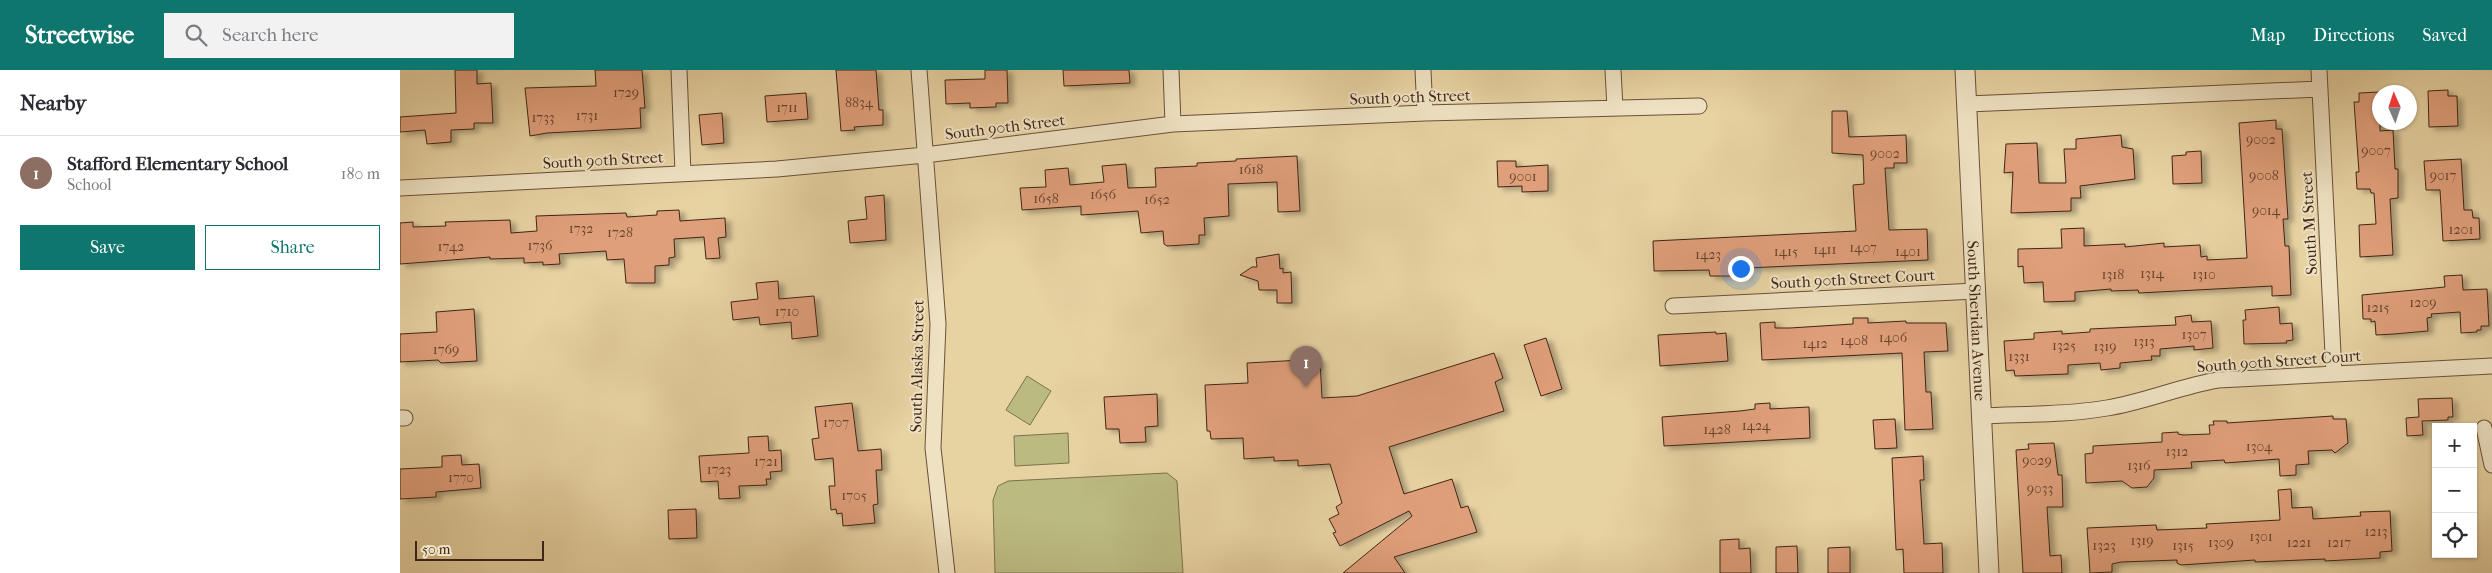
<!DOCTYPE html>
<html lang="en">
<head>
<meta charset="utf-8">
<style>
	:root { --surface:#fff; --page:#f2f2f3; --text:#2b2b33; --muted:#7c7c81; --line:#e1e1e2; --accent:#0f766e }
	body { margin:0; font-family:"IM FELL French Canon",serif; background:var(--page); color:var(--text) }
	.controls { position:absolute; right:15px; bottom:15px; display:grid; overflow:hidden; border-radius:0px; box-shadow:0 1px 4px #0004 }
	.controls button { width:45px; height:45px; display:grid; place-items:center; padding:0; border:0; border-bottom:1px solid var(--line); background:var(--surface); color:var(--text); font:25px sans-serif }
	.compass { position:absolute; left:1972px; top:15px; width:45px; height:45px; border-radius:50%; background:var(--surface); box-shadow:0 1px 4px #0004; rotate:357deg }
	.scale { position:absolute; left:15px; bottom:12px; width:129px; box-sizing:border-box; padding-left:5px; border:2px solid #412516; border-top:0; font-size:14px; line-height:18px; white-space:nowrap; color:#412516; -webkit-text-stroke:4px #efe2c3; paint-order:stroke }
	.you { position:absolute; left:1340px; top:198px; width:18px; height:18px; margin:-12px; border:4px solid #fff; border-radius:50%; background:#1a73e8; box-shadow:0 0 0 8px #1a73e833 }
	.badge { display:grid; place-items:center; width:32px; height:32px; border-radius:50%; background:var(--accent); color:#fff; font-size:16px; font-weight:700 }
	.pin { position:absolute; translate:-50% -41px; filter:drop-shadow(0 1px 2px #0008) }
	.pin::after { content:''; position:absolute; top:26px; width:18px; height:15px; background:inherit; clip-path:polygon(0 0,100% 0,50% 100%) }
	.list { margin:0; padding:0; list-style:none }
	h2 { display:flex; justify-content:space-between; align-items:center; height:65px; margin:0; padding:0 20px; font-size:21px }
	h2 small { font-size:16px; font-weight:400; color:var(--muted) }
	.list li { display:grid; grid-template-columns:32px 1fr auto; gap:15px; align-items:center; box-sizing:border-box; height:75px; padding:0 20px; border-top:1px solid var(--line) }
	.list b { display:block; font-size:19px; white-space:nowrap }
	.list p { margin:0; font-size:16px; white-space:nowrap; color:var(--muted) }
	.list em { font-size:16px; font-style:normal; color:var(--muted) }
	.actions { display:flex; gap:10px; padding:15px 20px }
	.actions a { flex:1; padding:11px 0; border:1px solid var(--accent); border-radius:0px; text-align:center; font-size:18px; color:var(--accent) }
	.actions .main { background:var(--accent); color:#fff }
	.icon { flex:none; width:28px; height:28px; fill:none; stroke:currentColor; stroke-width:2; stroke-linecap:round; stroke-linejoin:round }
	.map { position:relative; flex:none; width:2092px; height:503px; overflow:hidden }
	header { display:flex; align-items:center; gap:30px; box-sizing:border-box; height:70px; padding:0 25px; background:var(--accent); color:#fff }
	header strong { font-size:24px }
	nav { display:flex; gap:28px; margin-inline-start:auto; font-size:18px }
	.search { width:350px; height:45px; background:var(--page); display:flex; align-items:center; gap:12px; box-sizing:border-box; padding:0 18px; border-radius:0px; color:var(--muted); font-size:19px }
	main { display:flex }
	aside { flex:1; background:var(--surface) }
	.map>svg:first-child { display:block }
	.green { fill:#bbba81; stroke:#7e704c }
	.building { fill:#df9f7a; stroke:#412516; filter:url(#shadow) }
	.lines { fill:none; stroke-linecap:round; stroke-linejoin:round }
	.minor-casing { stroke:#6a5039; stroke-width:17 }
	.tertiary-casing { stroke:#6a5039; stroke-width:21 }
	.minor { stroke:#efe2c3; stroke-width:15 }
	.tertiary { stroke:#efe2c3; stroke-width:19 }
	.labels { text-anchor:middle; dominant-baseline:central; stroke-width:4; stroke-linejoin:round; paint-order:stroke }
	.number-label { font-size:14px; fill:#68442f }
	.street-label { font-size:16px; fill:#412516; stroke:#efe2c3 }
</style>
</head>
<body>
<header>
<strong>Streetwise</strong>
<div class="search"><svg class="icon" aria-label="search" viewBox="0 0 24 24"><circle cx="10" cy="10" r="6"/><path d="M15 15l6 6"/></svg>Search here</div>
<nav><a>Map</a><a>Directions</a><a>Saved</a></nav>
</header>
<main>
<aside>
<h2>Nearby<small></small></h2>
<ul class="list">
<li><span class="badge" style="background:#8d6e63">1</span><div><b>Stafford Elementary School</b><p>School</p></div><em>180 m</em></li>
</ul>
<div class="actions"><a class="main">Save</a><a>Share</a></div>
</aside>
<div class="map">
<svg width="2092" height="503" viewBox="0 0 2092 503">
	<defs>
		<filter id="shadow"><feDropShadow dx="5.5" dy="3" stdDeviation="2.5" flood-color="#0004"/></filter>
	</defs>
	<rect width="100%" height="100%" fill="#e7d2a2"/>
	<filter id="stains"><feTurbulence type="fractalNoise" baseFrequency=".004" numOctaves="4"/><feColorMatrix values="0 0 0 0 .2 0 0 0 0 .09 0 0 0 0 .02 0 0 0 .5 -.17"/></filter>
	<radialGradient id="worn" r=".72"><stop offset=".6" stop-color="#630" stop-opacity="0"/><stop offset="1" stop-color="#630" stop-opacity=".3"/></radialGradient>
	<!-- green -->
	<path class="green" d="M627 306 651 321 630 355 606 340Z
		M668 363 669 393 615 396 614 366Z
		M767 403 777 411 783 503H595L593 430 598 416 608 411Z"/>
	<!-- building -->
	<path class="building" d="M55 0H77V14L91 13 93 53H74V59L51 60V72L27 74 25 60 0 62V47L56 43Z
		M195 0H242L245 38H240L241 58 147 63 130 66 125 18 196 16Z
		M436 0H476L479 40H483V55L454 57 455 60 441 61Z
		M585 0H607L608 33H596V37L570 38V33L546 34 545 10 585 9Z
		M663 0H729L730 13 664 16Z
		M2048 20V26H2057L2058 56 2029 57 2028 21Z
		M1980 22V61L1993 60 1995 99H1998V128L1990 129 1993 185 1960 187 1959 155 1976 154 1974 123H1971L1970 119H1957L1956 102H1959L1954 32H1959V23Z
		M406 23 408 49 367 52 365 26Z
		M1432 41H1447L1449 67 1506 65 1507 93H1494V98H1485L1489 160 1527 159 1528 190 1346 198 1347 206H1310L1309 200 1254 201 1253 171 1456 161 1453 115 1464 114 1463 85 1432 83Z
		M322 43 324 73 302 75 299 45Z
		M1876 50V59H1882L1888 149H1883L1885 176H1889L1891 225 1872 226V216L1739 223 1738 220 1711 221V219L1675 222V231L1644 232 1643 212 1624 213 1623 196 1618 197V179L1662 178 1661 159 1684 158V176L1725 174V177L1764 173V177L1800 175 1801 187 1807 186V190L1847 188 1839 53Z
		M1721 65 1722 77 1733 79 1735 109 1680 116 1681 128H1671V141L1611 143 1613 102 1604 103 1606 74 1637 73 1639 113H1666L1664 79H1676V69Z
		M1801 81 1802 113 1773 114 1772 86 1786 85V82Z
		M897 86 900 141 878 142 877 112 828 114 829 146 804 148 805 165H799V174L767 176 764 174 763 161 741 163 738 141 681 145V136L622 140 620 118 646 117 645 100 668 98 670 115 704 112 702 96 726 94 728 118 756 117 755 98 797 96V93L836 91V89Z
		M2061 89 2064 140H2072L2073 148H2079L2080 169 2043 171 2040 120H2026L2024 91Z
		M1097 91H1116V97L1148 95V121L1122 122V116L1098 117Z
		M484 125 486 170 450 173 448 151 467 149 465 127Z
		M279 140 280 151 325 148 326 167 318 168 320 188 306 189 304 167 274 169 275 187 269 188V195L255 196V213H226L224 189 207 190 206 181 159 184 160 194 143 195V192L124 193V188L90 189V187L0 194V153L13 152V157L46 156 45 152 110 150 111 163 137 161 136 146 226 143 227 147 257 145V141Z
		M879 184 880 199 883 198V203L891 202 892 233H877V220H859L858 211 840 205 852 197H857L856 188Z
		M2062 205 2063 220 2087 219 2089 256H2081V260H2077V262L2061 263 2060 242 2031 244 2032 247 2027 248 2028 261 1994 264 1976 265 1975 251 1971 252V249H1963L1962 225 2045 217 2044 206Z
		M378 211 379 229 414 226 418 266 392 269 391 252 360 255 359 247 333 250 331 232 358 229 356 213Z
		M1879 237 1880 254 1892 253 1893 270 1886 271 1887 273 1844 274 1843 250H1846L1845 240Z
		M74 239 77 291 41 293 38 290 0 292V264L37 262 36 242Z
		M1791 245 1792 252 1811 251 1813 278 1794 280V276L1760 279V286H1751L1752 290 1720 293V298L1701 300 1700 293 1668 295V304L1615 306 1614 300 1606 301 1604 271 1634 269V263L1662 261V264L1690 262V259L1776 255 1775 247Z
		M1453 248H1468V253L1506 251V253H1546L1548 281 1524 282 1526 322H1531L1533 359 1505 360 1502 283 1362 290 1360 253 1375 252V258H1390L1453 254Z
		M1316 262V264L1326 263 1328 291 1260 296 1258 265Z
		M1146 268 1162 319 1141 326 1124 275Z
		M1094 283 1103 308 1095 312 1104 341 989 377 1004 424 1052 409 1061 438 1068 436 1077 462 994 487 1005 503H943L1012 446 1009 441 940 476 933 463 936 462 929 449 939 444 936 437 942 433 930 394 898 396V390L874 391V387L844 389 843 368 811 369 810 361H807L805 315 848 313 847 293 920 289 922 328 957 326Z
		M757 324 758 356 745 357 746 372 720 373 719 359H706L704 327Z
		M2052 328 2053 347H2048V350L2022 351 2023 365 2007 366 2006 348 2019 347 2018 329Z
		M452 333 458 381 481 379 482 400H476L478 434 473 435 475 453 443 456 442 443 437 444 436 439 431 440 429 416H435L433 388 415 390 412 369 419 368 415 337Z
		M1370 333V339L1409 337 1410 368 1264 376 1262 347 1340 341 1355 339V334Z
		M1933 346V349H1946L1948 373 1935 383 1932 380 1908 381 1909 394 1896 395V405L1880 406 1879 389 1825 393 1824 390 1791 392 1792 398 1754 400V408L1747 417 1732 418 1722 411 1686 413 1685 384 1693 383V376L1762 372V363L1778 362V364L1783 365 1810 364 1809 355H1814L1813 351H1827V353Z
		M1495 349 1497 378 1475 379 1473 350Z
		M368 366 369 381 381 380 382 401 370 402 371 409H366L367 415 339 416 340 428 319 429 318 411 301 412 299 386 349 383 348 367Z
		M1654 373 1658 405H1662L1663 437H1647L1650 486 1661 485 1662 503H1623L1616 380 1629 379 1628 374Z
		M61 385 62 395 79 394 81 418 36 422V427L0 429V399L42 397V386Z
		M1523 386 1524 410H1520L1524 474 1542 473 1543 503H1504L1503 479 1496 480 1492 388Z
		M1891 419 1892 438 1912 437 1913 449 1961 446 1960 442 1990 441 1992 481 1980 482V488L1925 491V489L1855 492V490L1781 495 1777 493V490L1721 492 1712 494V502L1690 503 1687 458 1756 455 1757 460 1807 458 1806 454 1880 450 1878 420Z
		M296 439 297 468 269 469 268 440Z
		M1339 469V479L1350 478 1351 503H1320V470Z
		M1397 476 1398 503H1376V477Z
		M1450 477V503H1428V478Z"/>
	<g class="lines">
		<!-- minor casing -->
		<g class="minor-casing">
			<path id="minor" d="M279 0 283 103
				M519 0 538 254 533 378 547 503
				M771 0 773 54
				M1023 0 1025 43
				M1213 0 1215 38
				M1919 0 1934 304
				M1567 34 1920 19
				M0 118 377 99 525 85 773 54 1025 43 1299 36
				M1273 236 1576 221
				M1581 346C1621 344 1668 345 1707 338 1745 332 1781 316 1818 310L2092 296
				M0 348H5
				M2084 358 2092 395"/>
		</g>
		<!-- tertiary casing -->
		<g class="tertiary-casing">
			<g id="tertiary">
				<path id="s1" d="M1565 0 1589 503"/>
			</g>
		</g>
		<!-- minor -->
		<use href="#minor" class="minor"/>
		<!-- tertiary -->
		<use href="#tertiary" class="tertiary"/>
	</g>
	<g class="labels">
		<!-- number labels -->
		<g class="number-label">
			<text x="226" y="22">1729</text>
			<text x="459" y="32">8834</text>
			<text x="387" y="37">1711</text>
			<text x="187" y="45">1731</text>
			<text x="143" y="47">1733</text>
			<text x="1861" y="69">9002</text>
			<text x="1976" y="80">9007</text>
			<text x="1485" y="83">9002</text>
			<text x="851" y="99">1618</text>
			<text x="1864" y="105">9008</text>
			<text x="2043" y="105">9017</text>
			<text x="1123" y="106">9001</text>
			<text x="703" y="124">1656</text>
			<text x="646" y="128">1658</text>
			<text x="757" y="129">1652</text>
			<text x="1866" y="140">9014</text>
			<text x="181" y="158">1732</text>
			<text x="2061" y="159">1201</text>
			<text x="220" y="162">1728</text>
			<text x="140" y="175">1736</text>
			<text x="51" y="176">1742</text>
			<text x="1463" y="177">1407</text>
			<text x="1425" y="179">1411</text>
			<text x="1386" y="181">1415</text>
			<text x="1508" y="181">1401</text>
			<text x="1308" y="184">1423</text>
			<text x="1752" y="203">1314</text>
			<text x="1713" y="204">1318</text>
			<text x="1804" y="204">1310</text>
			<text x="2023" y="232">1209</text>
			<text x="1978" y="237">1215</text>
			<text x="387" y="241">1710</text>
			<text x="1794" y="264">1307</text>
			<text x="1493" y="267">1406</text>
			<text x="1454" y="270">1408</text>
			<text x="1744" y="271">1313</text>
			<text x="1415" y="273">1412</text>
			<text x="1664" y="275">1325</text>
			<text x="1705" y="276">1319</text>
			<text x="46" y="279">1769</text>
			<text x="1619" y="286">1331</text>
			<text x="436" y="352">1707</text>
			<text x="1356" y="355">1424</text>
			<text x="1317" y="359">1428</text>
			<text x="1859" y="376">1304</text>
			<text x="1777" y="381">1312</text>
			<text x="1637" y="390">9029</text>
			<text x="366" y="391">1721</text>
			<text x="1739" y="395">1316</text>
			<text x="319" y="399">1723</text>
			<text x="61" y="407">1770</text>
			<text x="1640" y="418">9033</text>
			<text x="454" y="425">1705</text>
			<text x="1976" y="461">1213</text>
			<text x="1861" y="466">1301</text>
			<text x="1742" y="470">1319</text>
			<text x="1821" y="472">1309</text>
			<text x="1899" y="472">1221</text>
			<text x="1939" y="472">1217</text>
			<text x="1704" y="475">1323</text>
			<text x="1783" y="475">1315</text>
		</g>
		<!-- street labels -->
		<g class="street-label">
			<text transform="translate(1010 27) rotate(-2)">South 90th Street</text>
			<text transform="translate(605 57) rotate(-7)">South 90th Street</text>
			<text transform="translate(203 90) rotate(-3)">South 90th Street</text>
			<text transform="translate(1909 153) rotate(-93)">South M Street</text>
			<text transform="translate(1453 209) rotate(-3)">South 90th Street Court</text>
			<text stroke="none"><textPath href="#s1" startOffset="251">South Sheridan Avenue</textPath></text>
			<text transform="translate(1879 291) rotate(-4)">South 90th Street Court</text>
			<text transform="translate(517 296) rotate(-89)">South Alaska Street</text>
		</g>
	</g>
	<rect width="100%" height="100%" filter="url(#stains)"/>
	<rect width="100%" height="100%" fill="url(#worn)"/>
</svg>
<div class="controls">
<button>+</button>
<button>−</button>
<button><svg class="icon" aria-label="locate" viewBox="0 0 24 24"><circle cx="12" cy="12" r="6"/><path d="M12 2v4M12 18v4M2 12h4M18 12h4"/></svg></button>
</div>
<svg class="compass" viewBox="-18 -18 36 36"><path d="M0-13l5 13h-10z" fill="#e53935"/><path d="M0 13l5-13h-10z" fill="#7c7c81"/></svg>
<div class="scale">50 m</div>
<div class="you"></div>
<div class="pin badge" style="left:906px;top:317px;background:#8d6e63">1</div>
</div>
</main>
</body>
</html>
